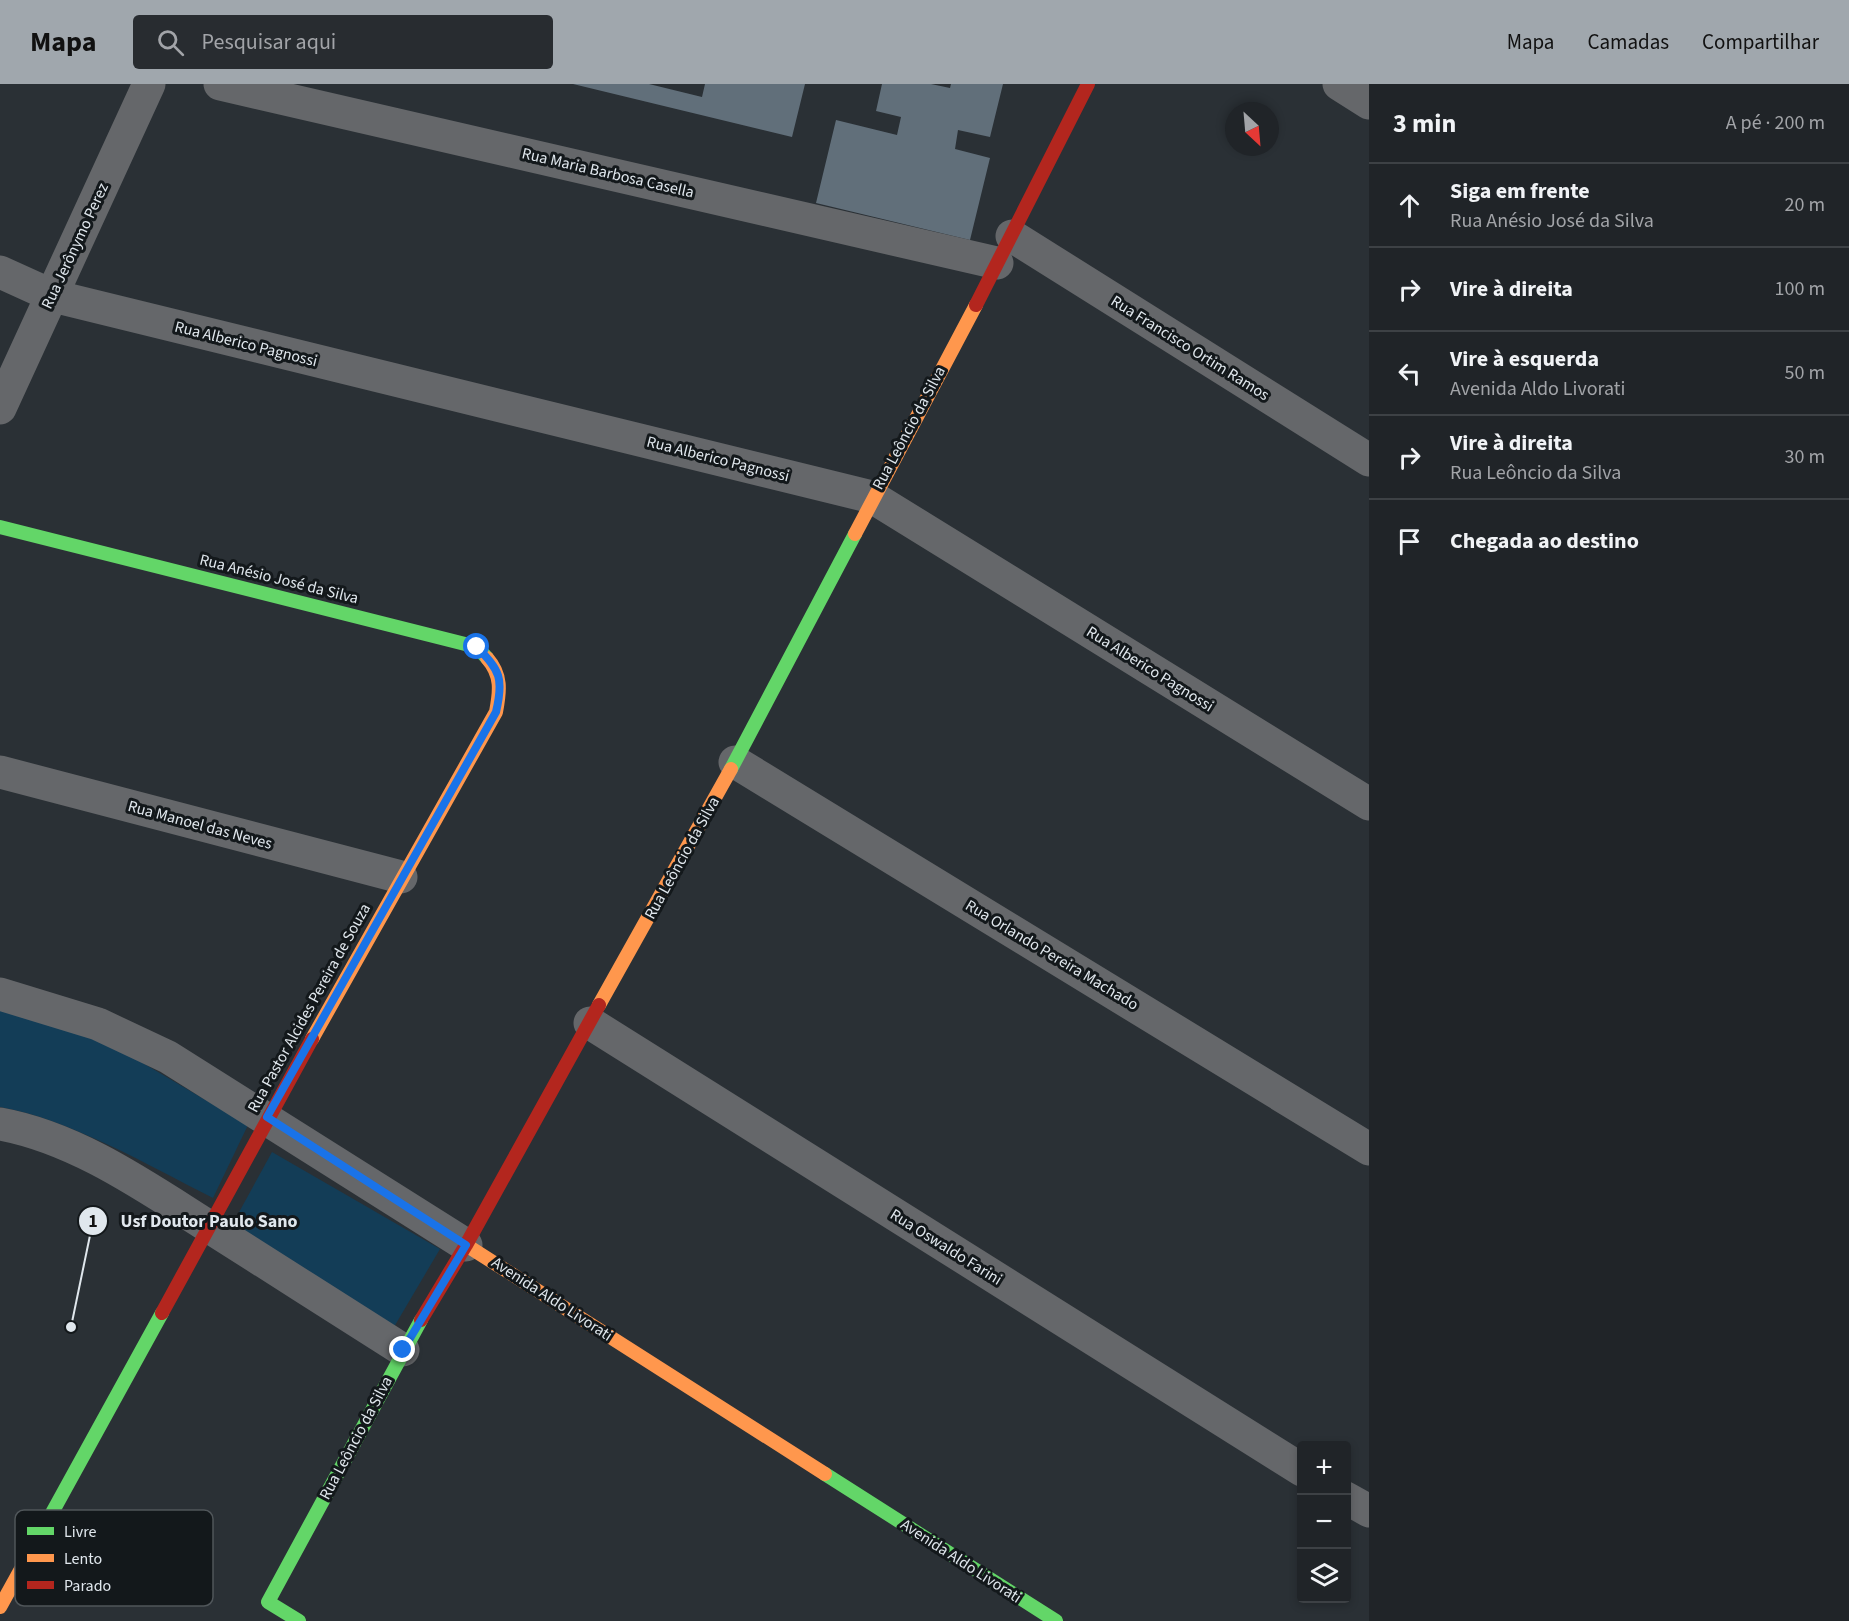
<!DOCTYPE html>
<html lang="pt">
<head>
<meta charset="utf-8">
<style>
	:root { --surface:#202428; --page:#282c30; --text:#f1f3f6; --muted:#a2a4a8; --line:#3d4145; --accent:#a0a7ad }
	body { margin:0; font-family:"Source Sans 3",sans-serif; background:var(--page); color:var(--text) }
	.controls { position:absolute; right:18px; bottom:18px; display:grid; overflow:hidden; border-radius:6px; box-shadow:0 3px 9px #0003 }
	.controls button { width:54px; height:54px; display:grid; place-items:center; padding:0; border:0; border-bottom:2px solid var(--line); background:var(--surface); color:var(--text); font:30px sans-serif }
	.compass { position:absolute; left:1225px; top:18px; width:54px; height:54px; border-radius:50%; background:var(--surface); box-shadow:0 3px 9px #0003; rotate:154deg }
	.stop { position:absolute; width:18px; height:18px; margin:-14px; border:4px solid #1a73e8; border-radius:50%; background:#fff }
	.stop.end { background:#1a73e8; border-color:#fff; box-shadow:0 2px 6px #0008 }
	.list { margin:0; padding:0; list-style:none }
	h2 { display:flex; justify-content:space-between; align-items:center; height:78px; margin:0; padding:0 24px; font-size:26px }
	h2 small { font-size:20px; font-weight:400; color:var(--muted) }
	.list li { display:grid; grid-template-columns:39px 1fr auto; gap:18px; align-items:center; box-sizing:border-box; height:84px; padding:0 24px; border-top:2px solid var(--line) }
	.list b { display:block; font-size:22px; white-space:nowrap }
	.list p { margin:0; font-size:20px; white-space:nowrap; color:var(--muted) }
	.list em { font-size:20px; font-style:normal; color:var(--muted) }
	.icon { flex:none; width:33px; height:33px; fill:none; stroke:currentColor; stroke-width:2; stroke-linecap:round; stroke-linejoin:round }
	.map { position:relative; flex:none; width:1369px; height:1537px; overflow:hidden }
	header { display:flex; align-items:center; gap:36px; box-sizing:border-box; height:84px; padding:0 30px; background:var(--accent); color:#111 }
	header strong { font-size:28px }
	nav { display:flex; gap:33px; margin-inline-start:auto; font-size:21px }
	.search { width:420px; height:54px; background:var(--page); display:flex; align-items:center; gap:15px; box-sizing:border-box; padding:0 21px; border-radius:6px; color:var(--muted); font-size:22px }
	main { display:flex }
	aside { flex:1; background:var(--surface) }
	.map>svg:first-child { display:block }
	.green { fill:#133d57 }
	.building { fill:#616f7a }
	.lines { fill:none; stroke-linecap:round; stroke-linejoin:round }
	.street { stroke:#65676a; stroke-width:33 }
	.fast { stroke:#63d668; stroke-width:14 }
	.slow { stroke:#ff974d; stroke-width:14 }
	.jam { stroke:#b3261e; stroke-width:14 }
	.route { stroke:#1a73e8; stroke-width:8 }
	.labels { text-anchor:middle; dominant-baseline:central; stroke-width:6; stroke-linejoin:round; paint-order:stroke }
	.street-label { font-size:16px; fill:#e0e7ed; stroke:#13181b }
	.key { fill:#13181b; stroke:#50565a; stroke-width:1.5 }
	.key-label { font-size:16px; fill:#e0e7ed }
	.leader { fill:none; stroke:#e0e7ed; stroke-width:2 }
	.callout-dot { fill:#e0e7ed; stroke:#13181b; stroke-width:2 }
	.mark-label { font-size:18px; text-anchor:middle; font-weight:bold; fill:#111 }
	.callout-label { font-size:18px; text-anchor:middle; font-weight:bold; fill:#e0e7ed; stroke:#13181b; stroke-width:6; stroke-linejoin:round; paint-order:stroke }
</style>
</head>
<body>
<header>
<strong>Mapa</strong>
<div class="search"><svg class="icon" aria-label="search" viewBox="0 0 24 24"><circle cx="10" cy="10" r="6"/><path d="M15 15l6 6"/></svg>Pesquisar aqui</div>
<nav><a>Mapa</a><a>Camadas</a><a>Compartilhar</a></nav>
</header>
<main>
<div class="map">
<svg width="1369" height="1537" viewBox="0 0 1369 1537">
	<rect width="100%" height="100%" fill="#2a3035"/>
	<!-- green -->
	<path class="green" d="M0 925 17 927 119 965 248 1041 213 1114C150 1082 69 1035 0 1023Z
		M272 1068 440 1165 394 1243 232 1141Z"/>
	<!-- building -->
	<path class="building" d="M573 0H649L702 13 705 0H805L792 53Z
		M882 0H931L950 4 951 0H1003L990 53 958 46 955 65 990 74 970 156 816 119 836 36 897 51 901 33 876 27Z"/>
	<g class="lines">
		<!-- street -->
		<path class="street" d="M220 0 997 179
			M1339 0 1369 19
			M1012 152 1369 376
			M0 188 53 212 872 413 1369 720
			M0 324 149 0
			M735 678 1369 1065
			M0 688 401 793
			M0 910 98 940 168 973 466 1161
			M590 939 1302 1386
			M0 1040C77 1054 146 1103 211 1144 275 1185 339 1225 403 1266
			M1346 1414 1369 1427"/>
		<!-- fast -->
		<path class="fast" d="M0 443 477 563 487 574
			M731 685 855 450
			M825 1390 1056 1537
			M47 1438 162 1229
			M299 1537 268 1518 421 1236"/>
		<!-- slow -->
		<path class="slow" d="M855 450 976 221
			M599 921 731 685
			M312 955 496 628C500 607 502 591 487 574
			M466 1161 825 1390
			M0 1523 47 1438"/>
		<!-- jam -->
		<path class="jam" d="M976 221 1088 0
			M162 1229 312 955
			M421 1236 466 1161 599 921"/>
	</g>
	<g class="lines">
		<!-- route -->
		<path class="route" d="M403 1266 466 1161 267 1033 496 628C504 594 500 587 477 563"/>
	</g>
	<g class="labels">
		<!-- street labels -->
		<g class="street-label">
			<text transform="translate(608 89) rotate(13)">Rua Maria Barbosa Casella</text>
			<text transform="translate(75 162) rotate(-65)">Rua Jerônymo Perez</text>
			<text transform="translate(246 260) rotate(14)">Rua Alberico Pagnossi</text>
			<text transform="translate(1190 264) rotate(32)">Rua Francisco Ortim Ramos</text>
			<text transform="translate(909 344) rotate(-62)">Rua Leôncio da Silva</text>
			<text transform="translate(718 375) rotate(14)">Rua Alberico Pagnossi</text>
			<text transform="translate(279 495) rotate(14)">Rua Anésio José da Silva</text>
			<text transform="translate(1150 585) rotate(32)">Rua Alberico Pagnossi</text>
			<text transform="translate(200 741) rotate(15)">Rua Manoel das Neves</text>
			<text transform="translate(682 774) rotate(-61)">Rua Leôncio da Silva</text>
			<text transform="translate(1052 871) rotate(31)">Rua Orlando Pereira Machado</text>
			<text transform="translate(309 924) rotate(-61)">Rua Pastor Alcides Pereira de Souza</text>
			<text transform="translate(946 1163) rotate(32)">Rua Oswaldo Farini</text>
			<text transform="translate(552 1215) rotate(33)">Avenida Aldo Livorati</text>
			<text transform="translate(356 1354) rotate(-62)">Rua Leôncio da Silva</text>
			<text transform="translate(961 1477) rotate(33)">Avenida Aldo Livorati</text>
		</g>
	</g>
	<!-- legend -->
	<rect x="15" y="1426" width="198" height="96" rx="9" class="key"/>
	<rect x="27" y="1443" width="27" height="8" fill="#63d668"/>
	<rect x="27" y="1470" width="27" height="8" fill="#ff974d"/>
	<rect x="27" y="1497" width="27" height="8" fill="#b3261e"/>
	<g class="key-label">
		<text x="64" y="1453">Livre</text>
		<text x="64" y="1480">Lento</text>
		<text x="64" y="1507">Parado</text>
	</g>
	<!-- callouts -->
	<path class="leader" d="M71 1243L93 1137"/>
	<g class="callout-dot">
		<circle cx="71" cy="1243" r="6"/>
		<circle cx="93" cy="1137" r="15"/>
	</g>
	<g class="mark-label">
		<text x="93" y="1143">1</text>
	</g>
	<g class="callout-label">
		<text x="209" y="1143">Usf Doutor Paulo Sano</text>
	</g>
</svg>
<div class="controls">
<button>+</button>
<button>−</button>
<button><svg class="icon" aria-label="layers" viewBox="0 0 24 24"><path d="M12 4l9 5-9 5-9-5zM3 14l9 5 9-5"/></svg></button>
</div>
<svg class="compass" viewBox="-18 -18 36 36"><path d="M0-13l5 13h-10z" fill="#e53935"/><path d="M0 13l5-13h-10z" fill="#a2a4a8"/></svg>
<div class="stop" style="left:477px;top:563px"></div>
<div class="stop end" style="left:403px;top:1266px"></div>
</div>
<aside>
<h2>3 min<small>A pé · 200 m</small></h2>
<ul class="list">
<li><svg class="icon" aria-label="ahead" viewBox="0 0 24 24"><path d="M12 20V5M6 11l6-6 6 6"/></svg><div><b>Siga em frente</b><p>Rua Anésio José da Silva</p></div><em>20 m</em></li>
<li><svg class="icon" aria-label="right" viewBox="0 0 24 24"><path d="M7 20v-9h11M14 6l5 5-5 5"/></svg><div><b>Vire à direita</b></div><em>100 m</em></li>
<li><svg class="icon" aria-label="left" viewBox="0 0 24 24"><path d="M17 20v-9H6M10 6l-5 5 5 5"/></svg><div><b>Vire à esquerda</b><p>Avenida Aldo Livorati</p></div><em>50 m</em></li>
<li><svg class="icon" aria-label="right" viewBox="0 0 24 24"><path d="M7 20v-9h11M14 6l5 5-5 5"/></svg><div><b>Vire à direita</b><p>Rua Leôncio da Silva</p></div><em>30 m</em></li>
<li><svg class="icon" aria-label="arrive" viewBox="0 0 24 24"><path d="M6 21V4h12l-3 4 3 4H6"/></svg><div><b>Chegada ao destino</b></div></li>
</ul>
</aside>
</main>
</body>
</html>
